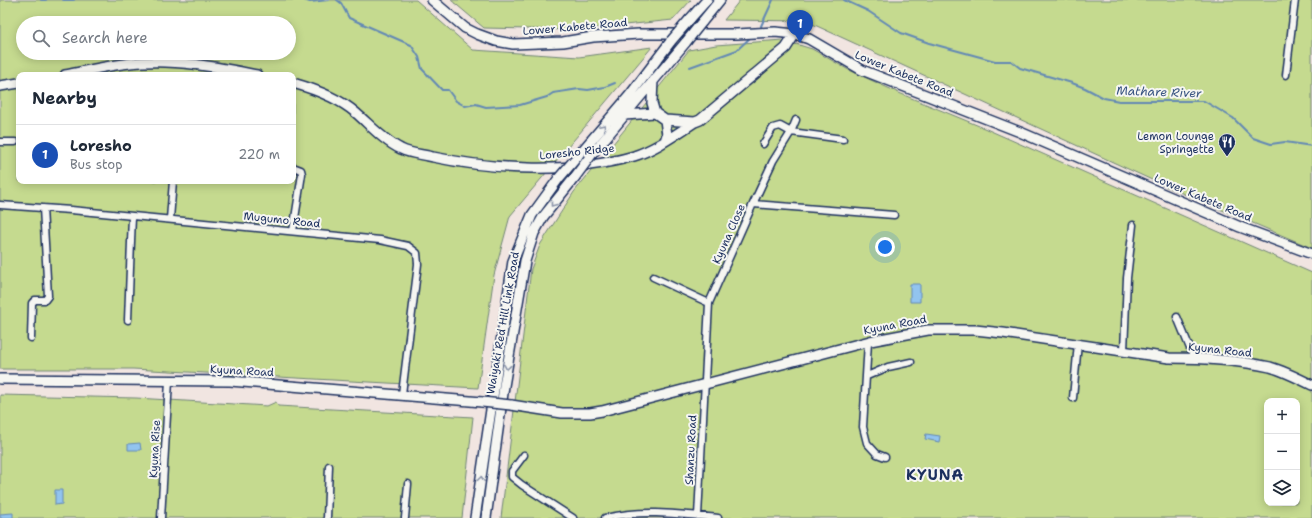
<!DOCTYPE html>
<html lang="en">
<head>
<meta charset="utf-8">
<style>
	:root { --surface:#fff; --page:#f2f2f3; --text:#1f2937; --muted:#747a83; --line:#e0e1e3; --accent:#0f766e }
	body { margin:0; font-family:"Shantell Sans",sans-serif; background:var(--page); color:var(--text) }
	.controls { position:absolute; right:12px; bottom:12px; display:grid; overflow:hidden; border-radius:8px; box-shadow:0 2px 10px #0003 }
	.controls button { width:36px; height:36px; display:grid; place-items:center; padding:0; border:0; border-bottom:1px solid var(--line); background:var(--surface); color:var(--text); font:20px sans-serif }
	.you { position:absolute; left:885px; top:247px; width:14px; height:14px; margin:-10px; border:3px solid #fff; border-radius:50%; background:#1a73e8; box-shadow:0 0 0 6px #1a73e833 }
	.badge { display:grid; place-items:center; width:26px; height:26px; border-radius:50%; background:var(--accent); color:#fff; font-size:13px; font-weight:700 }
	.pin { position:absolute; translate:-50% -33px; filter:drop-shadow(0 1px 2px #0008) }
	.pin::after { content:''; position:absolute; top:21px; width:14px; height:12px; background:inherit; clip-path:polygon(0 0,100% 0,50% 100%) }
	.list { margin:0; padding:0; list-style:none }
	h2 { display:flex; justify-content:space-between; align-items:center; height:52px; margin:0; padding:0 16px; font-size:17px }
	h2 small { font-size:13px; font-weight:400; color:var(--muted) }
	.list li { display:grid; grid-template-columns:26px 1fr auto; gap:12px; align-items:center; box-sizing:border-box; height:60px; padding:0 16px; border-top:1px solid var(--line) }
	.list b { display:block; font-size:15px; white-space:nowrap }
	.list p { margin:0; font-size:13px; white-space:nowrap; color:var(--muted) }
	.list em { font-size:13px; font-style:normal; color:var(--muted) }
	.icon { flex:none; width:22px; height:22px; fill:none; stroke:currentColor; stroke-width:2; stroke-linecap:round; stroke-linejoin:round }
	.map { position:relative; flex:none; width:1312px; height:518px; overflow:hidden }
	.search { position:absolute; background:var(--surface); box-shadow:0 2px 10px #0003; left:16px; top:16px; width:280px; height:44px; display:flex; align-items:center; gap:10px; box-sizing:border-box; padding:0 14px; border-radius:22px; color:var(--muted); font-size:15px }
	.panel { position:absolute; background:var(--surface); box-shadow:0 2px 10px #0003; left:16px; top:72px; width:280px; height:112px; border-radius:8px }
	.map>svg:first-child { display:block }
	.green { fill:#c5da8f; stroke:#708476; fill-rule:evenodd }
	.water { fill:#92c4ef; stroke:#6288b5 }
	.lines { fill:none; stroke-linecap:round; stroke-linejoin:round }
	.stream { stroke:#6288b5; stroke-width:2 }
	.street-casing { stroke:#1b2f5e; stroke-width:9 }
	.secondary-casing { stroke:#1b2f5e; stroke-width:12 }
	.street { stroke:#f6f6f2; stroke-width:6 }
	.secondary { stroke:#f6f6f2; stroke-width:9 }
	.secondary-bridge-casing { stroke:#1b2f5e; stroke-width:12; stroke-linecap:butt }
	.secondary-bridge { stroke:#f6f6f2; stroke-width:9 }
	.oneway { stroke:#8892a8 }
	.labels { text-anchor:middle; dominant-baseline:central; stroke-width:4; stroke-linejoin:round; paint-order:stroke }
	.street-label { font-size:11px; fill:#1b2f5e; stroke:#f6f6f2 }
	.poi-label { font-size:11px; fill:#1b2f5e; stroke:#f6f6f2; text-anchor:end }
	.water-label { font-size:12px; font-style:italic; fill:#395482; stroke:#f6f6f2 }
	.district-label { font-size:15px; font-weight:bold; letter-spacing:1px; fill:#1b2f5e; stroke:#f6f6f2 }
</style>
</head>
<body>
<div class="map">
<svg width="1312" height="518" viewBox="0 0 1312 518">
	<rect width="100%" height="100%" fill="#f1e5e1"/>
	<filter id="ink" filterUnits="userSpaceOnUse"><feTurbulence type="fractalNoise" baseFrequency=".025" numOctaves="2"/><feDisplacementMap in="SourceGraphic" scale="8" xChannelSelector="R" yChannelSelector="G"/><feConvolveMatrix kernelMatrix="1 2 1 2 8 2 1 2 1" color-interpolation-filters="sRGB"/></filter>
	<g filter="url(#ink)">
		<!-- green -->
		<path class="green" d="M0 0H416L473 50 579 57 652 47 510 216 494 275 478 388 133 369H0ZM23 23H289V53H23ZM19 75H293V181H19Z
			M451 0H691L673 20 576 30 484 28Z
			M740 0H1312V248L1165 186 806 21 724 20Z
			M783 40 812 49 847 69 899 93 984 128 1312 273V518H501L531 269 540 245 574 192 689 50 716 45ZM1267 401H1297V503H1267Z
			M0 395 136 398 267 406 276 402 278 406 473 417 462 518H0Z"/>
		<!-- water -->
		<path class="water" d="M910 284H920V302H910Z
			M926 434 940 436 939 442 925 439Z
			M140 443 141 450H128V444Z
			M55 490H62V504L55 505Z
			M13 513V518H0V514Z"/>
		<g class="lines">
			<!-- stream -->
			<path class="stream" d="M41 0H46
				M63 0H74
				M304 0 310 2 328 0
				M337 0 341 3 349 18 411 45 419 57 422 69 442 90H448L456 101 465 106 476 104 486 107 520 105 547 97 553 93 579 89 588 90 605 87 615 83
				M844 0 868 11 901 33 929 43 995 61H1011L1020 68 1072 83 1085 88 1104 98 1119 101H1204L1233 118 1253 138 1271 144 1285 142 1312 146
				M761 26 773 0
				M690 67 737 50 751 37"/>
			<!-- street casing -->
			<g class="street-casing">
				<path id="street" d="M1286 75 1295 0
					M0 142H15
					M763 144 773 128 780 126 791 132 843 139
					M753 204 773 161 791 132 796 120
					M0 205 71 210 380 240 408 246 417 253 418 264 402 394
					M170 219 173 181
					M293 231 302 174 301 170 293 167
					M653 277 709 303
					M1177 317 1194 358
					M128 320 132 216
					M31 338 32 303 35 300H45L48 296 43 208
					M868 342 863 427 867 443 877 454 885 457
					M1124 351 1127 278 1133 225
					M867 376 888 367 911 362
					M1073 398 1078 343
					M524 455 512 471V477L522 485 573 518
					M698 516 709 303 753 204 894 215
					M161 518 169 381
					M327 518 329 466
					M405 518 408 484
					M605 518C643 509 679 514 718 518"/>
			</g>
			<!-- secondary casing -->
			<g class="secondary-casing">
				<path id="secondary" d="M432 0 465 28 477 34 496 41 513 44 563 42 593 37 639 34H737L775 32 795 34 809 39 862 70 1020 132 1240 227 1312 254
					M690 19 707 0
					M702 22 720 0
					M65 75C91 70 117 63 144 62 182 60 220 68 257 75
					M653 80 652 103 655 113
					M293 83C314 89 339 98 356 113 370 125 384 141 401 149 411 154 421 154 433 157 495 170 572 174 634 156 656 149 676 134 695 122L700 120 786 48 795 34
					M0 86 19 83
					M624 115 655 113 665 120 695 122
					M665 141 667 135 665 120
					M592 154 686 42
					M577 157 630 95 671 41
					M0 379 230 381 482 402
					M511 405 562 413H590L602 411 870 341 928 330H975L1003 333 1169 358C1202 358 1237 360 1270 367 1284 371 1298 378 1312 385
					M475 518 513 261 532 215 559 178
					M486 518 504 386 525 261 534 233 543 217 575 177"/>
			</g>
			<!-- street -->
			<use href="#street" class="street"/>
			<!-- secondary -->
			<use href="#secondary" class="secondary"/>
			<!-- secondary-bridge casing -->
			<g class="secondary-bridge-casing">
				<path id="secondary-bridge" d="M671 41 690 19
					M686 42 702 22
					M575 177 592 154
					M559 178 577 157
					M482 402 511 405"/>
			</g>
			<!-- secondary-bridge -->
			<use href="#secondary-bridge" class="secondary-bridge"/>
		</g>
		<!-- one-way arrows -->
		<defs><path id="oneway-chevron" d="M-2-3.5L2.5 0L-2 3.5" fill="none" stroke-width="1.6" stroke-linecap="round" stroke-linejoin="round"/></defs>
		<g class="oneway">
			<use href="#oneway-chevron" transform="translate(603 127) rotate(-50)"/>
			<use href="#oneway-chevron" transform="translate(553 204) rotate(128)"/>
			<use href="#oneway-chevron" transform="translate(507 367) rotate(99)"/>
			<use href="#oneway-chevron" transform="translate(481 479) rotate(-82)"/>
		</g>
	</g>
	<!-- icons -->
	<defs>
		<g id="restaurant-pin" transform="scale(0.9)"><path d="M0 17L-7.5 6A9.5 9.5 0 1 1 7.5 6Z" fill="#1b2f5e" stroke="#f6f6f2"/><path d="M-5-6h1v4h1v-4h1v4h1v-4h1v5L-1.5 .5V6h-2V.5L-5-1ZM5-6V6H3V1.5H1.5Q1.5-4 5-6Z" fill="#fff"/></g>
	</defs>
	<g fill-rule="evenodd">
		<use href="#restaurant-pin" x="1227" y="142"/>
	</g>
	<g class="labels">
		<!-- street labels -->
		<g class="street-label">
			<text transform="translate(575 27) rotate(-5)">Lower Kabete Road</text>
			<text transform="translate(904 74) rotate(22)">Lower Kabete Road</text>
			<text transform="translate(577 152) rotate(-6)">Loresho Ridge</text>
			<text transform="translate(1203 198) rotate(23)">Lower Kabete Road</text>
			<text transform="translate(282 220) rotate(6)">Mugumo Road</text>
			<text transform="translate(729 234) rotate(-66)">Kyuna Close</text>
			<text transform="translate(503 323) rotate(-80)">Waiyaki Red Hill Link Road</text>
			<text transform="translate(895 325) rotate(-11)">Kyuna Road</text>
			<text transform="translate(1220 350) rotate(6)">Kyuna Road</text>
			<text transform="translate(242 371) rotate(3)">Kyuna Road</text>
			<text transform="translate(155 449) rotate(-87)">Kyuna Rise</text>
			<text transform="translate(691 450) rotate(-87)">Shanzu Road</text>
		</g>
		<!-- poi labels -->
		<g class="poi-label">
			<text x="1214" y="136">Lemon Lounge<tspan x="1214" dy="13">Springette</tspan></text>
		</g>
		<!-- water labels -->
		<g class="water-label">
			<text transform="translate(1159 92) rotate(2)">Mathare River</text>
		</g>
		<!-- district labels -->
		<g class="district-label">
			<text x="935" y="475">KYUNA</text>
		</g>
	</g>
</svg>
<div class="controls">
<button>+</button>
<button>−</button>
<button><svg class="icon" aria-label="layers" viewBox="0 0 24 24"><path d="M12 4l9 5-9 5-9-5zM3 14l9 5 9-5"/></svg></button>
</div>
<div class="you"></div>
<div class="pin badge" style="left:800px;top:43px;background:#1a4fb4">1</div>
<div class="search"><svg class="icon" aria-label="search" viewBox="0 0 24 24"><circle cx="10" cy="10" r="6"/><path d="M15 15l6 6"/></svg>Search here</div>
<section class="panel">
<h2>Nearby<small></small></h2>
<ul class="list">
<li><span class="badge" style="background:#1a4fb4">1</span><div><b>Loresho</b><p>Bus stop</p></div><em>220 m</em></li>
</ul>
</section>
</div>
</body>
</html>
